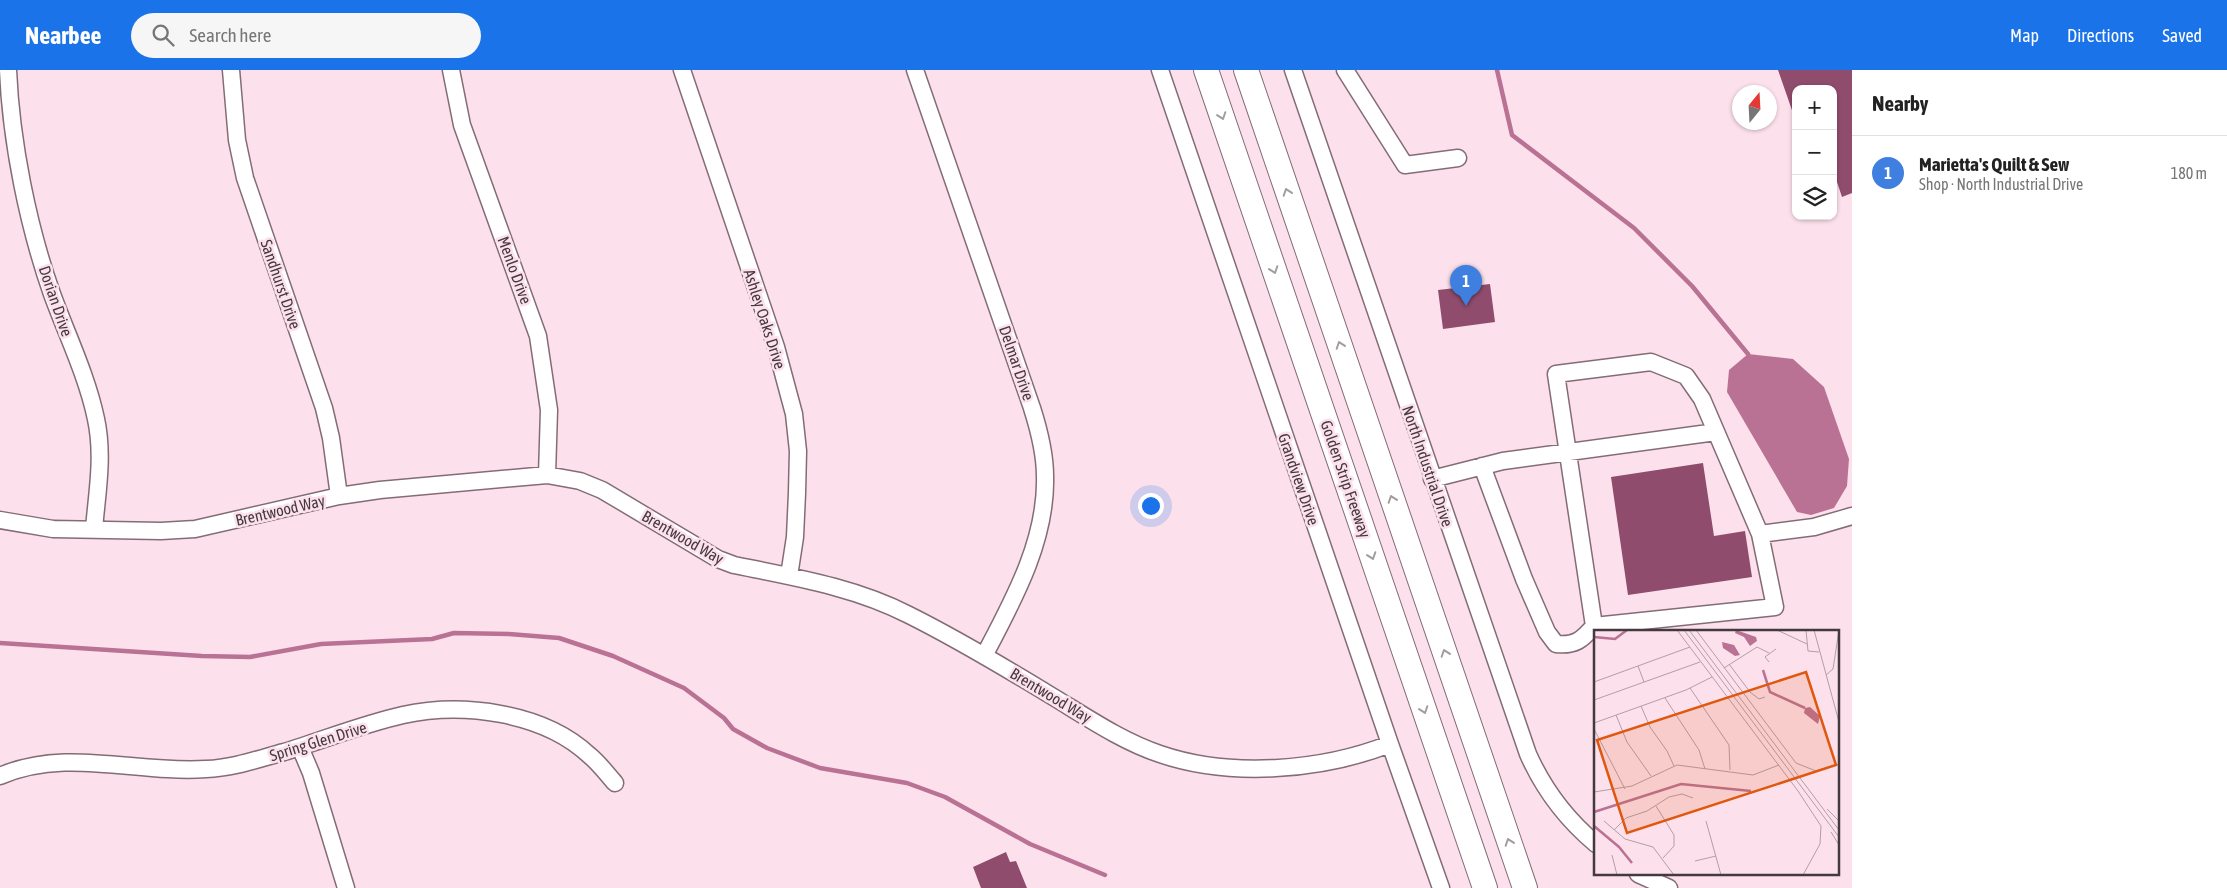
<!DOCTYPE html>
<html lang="en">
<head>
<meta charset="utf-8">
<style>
	:root { --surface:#fff; --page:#f6f6f6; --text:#222; --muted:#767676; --line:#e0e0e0; --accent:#1a73e8 }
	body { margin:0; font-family:"Asap Condensed",sans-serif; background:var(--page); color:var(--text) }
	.controls { position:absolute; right:15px; top:15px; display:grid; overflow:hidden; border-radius:10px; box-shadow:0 1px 4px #0004 }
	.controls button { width:45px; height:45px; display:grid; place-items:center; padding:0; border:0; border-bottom:1px solid var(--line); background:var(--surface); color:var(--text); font:25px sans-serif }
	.compass { position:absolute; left:1732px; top:15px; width:45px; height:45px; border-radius:50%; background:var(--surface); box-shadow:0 1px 4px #0004; rotate:18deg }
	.you { position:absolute; left:1150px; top:435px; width:18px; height:18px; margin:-12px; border:4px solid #fff; border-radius:50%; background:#1a73e8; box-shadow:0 0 0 8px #1a73e833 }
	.badge { display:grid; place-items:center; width:32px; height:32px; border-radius:50%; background:var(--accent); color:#fff; font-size:16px; font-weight:700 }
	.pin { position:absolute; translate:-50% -41px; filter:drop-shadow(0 1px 2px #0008) }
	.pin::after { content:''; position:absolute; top:26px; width:18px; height:15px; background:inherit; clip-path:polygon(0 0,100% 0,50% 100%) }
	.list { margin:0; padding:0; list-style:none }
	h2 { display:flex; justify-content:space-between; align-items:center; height:65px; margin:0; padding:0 20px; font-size:21px }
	h2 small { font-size:16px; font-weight:400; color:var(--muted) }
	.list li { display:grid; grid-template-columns:32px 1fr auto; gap:15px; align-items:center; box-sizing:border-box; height:75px; padding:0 20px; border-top:1px solid var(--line) }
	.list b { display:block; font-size:19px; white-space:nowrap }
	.list p { margin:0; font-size:16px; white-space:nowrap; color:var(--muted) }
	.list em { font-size:16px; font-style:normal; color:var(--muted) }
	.icon { flex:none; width:28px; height:28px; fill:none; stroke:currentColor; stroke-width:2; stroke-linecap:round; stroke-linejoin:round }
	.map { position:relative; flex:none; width:1852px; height:818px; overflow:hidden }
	header { display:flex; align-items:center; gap:30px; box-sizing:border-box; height:70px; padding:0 25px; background:var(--accent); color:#fff }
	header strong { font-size:24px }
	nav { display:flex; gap:28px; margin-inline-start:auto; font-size:18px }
	.search { width:350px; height:45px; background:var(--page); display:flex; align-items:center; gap:12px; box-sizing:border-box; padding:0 18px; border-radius:28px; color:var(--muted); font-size:19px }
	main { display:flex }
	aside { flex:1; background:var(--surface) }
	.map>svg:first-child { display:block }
	.water { fill:#ba7294 }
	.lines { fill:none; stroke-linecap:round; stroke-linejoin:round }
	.stream { stroke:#ba7294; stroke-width:4.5 }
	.building { fill:#904c6d }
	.minor-casing { stroke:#846c77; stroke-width:19 }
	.highway-casing { stroke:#846c77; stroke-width:26 }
	.minor { stroke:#fff; stroke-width:16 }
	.highway { stroke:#fff; stroke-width:24 }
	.oneway { stroke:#a29c9e }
	.labels { text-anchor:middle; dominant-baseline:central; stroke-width:5; stroke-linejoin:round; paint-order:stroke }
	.street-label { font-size:16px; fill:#44393e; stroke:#fce1ed }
	.inset-river { fill:none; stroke:#ba7294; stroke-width:2.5 }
	.inset-road { fill:none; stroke:#b29ea7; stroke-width:1 }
	.view { fill:#e0570e; fill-opacity:0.15; stroke:#e0570e; stroke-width:2.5 }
	.inset-edge { fill:none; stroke:#44393e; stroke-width:2.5 }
</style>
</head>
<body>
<header>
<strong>Nearbee</strong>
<div class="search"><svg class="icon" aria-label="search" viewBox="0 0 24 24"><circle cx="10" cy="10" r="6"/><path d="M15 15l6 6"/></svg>Search here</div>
<nav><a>Map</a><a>Directions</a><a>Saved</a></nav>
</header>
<main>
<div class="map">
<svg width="1852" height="818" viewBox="0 0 1852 818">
	<rect width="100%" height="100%" fill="#fce1ed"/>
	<!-- water -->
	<path class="water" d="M1748 284 1793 289 1824 317 1849 389 1847 416 1834 438 1811 445 1797 442 1727 322 1729 300Z"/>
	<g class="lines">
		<!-- stream -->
		<path class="stream" d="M1497 0 1512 65 1634 158 1692 216 1748 284
			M0 573 202 586 250 587 321 574 432 569 454 563 509 564 559 568 613 586 684 618 724 648 733 659 767 678 820 698 907 713 945 727 1030 774 1105 805"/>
	</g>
	<!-- building -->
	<path class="building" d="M1778 0H1852V123L1842 127 1836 109 1833 110V19H1796L1794 46Z
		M1490 214 1495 252 1443 259 1438 220Z
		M1703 393 1714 466 1745 461 1752 507 1628 525 1611 407Z
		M1006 782 1010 792 1016 791 1027 818H981L973 797Z"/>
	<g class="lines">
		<!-- minor casing -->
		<g class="minor-casing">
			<path id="minor" d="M8 0C11 72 28 156 52 224 67 265 87 306 96 349 104 386 97 423 94 459
				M231 0 237 70 245 108 324 338 331 368 339 426
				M451 0 462 55 538 266 549 340 547 405
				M682 0 776 277 794 344 798 381 797 423 795 467 789 506
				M915 0 1032 338C1039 360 1045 383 1045 406 1047 470 1013 531 984 586
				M1160 0 1390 674 1441 818
				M1293 0 1528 684C1544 720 1566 749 1596 774
				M1345 0 1405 95 1458 88
				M1651 292 1686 306 1702 329 1760 464 1775 537 1594 556 1556 304Z
				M1482 396 1524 509 1547 562 1556 574C1575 576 1582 570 1594 556
				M1432 409 1503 391 1716 362
				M0 450 53 459 161 461 195 459 339 426 380 420 547 405 580 411 602 420 718 489 734 495C793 507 855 517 909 545 957 569 1004 597 1050 625 1085 646 1121 671 1160 684 1230 708 1321 701 1390 674
				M1760 464 1814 457 1852 446
				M300 677 311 703 346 818
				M0 706C66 677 137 704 206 699 233 698 258 689 284 682 323 670 363 654 403 645 462 632 543 642 589 685 599 693 607 704 615 713
				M1638 804 1669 818"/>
		</g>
		<!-- highway casing -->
		<g class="highway-casing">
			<path id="highway" d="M1206 0 1485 818
				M1246 0 1525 818"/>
		</g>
		<!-- minor -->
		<use href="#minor" class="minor"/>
		<!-- highway -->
		<use href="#highway" class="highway"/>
	</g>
	<!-- one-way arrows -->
	<defs><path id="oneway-chevron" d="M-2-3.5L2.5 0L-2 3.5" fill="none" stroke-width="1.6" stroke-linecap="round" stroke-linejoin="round" transform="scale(1.25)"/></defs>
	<g class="oneway">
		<use href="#oneway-chevron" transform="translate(1222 46) rotate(71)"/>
		<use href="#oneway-chevron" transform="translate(1287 122) rotate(-109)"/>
		<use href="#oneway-chevron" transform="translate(1274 200) rotate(71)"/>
		<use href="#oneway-chevron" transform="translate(1340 275) rotate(-109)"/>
		<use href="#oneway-chevron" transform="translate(1392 429) rotate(-109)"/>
		<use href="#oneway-chevron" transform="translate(1372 486) rotate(71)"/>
		<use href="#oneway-chevron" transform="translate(1445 583) rotate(-109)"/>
		<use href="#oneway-chevron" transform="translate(1424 640) rotate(71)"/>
		<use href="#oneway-chevron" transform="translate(1509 772) rotate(-109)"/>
	</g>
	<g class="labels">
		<!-- street labels -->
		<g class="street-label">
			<text transform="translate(515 200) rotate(70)">Menlo Drive</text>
			<text transform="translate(281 214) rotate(71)">Sandhurst Drive</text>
			<text transform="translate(56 231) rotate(71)">Dorian Drive</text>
			<text transform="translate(765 249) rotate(72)">Ashley Oaks Drive</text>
			<text transform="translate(1017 293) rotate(71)">Delmar Drive</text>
			<text transform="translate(1428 396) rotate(71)">North Industrial Drive</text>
			<text transform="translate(1299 409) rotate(71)">Grandview Drive</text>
			<text transform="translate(1346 409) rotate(71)">Golden Strip Freeway</text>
			<text transform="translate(280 440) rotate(-13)">Brentwood Way</text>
			<text transform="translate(683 467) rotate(30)">Brentwood Way</text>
			<text transform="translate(1051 625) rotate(31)">Brentwood Way</text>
			<text transform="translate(318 671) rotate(-17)">Spring Glen Drive</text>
		</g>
	</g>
	<!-- overview -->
	<g transform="translate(1594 560)">
		<rect width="245" height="245" fill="#fce1ed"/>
		<path d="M142 0 162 7 163 11 156 16 150 7 141 3ZM128 12 140 15 146 25 141 26 129 18ZM216 77 226 86 224 94 210 83 211 78Z" fill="#ba7294"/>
		<path class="inset-river" d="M0 7 21 9 33 0M169 40 176 62 211 78M0 182 87 154 157 161M0 196 25 217 38 233"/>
		<path class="inset-road" d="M83 0 204 161 227 196 226 214 209 245M90 0 245 207M95 0 245 200M102 0 202 133 222 141 245 134M183 0 213 14M212 0 214 21 225 22M220 0 245 92M175 32 171 27 182 19M135 34 156 62 165 69 171 67M44 36 50 52M130 38 163 17 175 23M232 45 239 39 245 0M0 52 96 17M96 58 135 115 136 140M71 68 105 120 111 139M0 70 106 32M47 76 56 97 73 121 80 136M22 85 33 112 57 146M0 93 92 60 118 47M0 99 31 159M0 162 38 156 83 135 159 145 185 135M62 176 80 205V216L69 228M233 179 245 191M10 191 31 209 59 217 80 245M112 191 127 245M20 200 32 188 53 181 75 167 88 164 99 168M237 202 245 215M18 225 23 245M101 231 122 226"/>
		<path class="view" d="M212 42 242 135 33 203 3 110Z"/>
		<rect width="245" height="245" class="inset-edge"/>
	</g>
</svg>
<div class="controls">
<button>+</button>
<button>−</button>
<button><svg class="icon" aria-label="layers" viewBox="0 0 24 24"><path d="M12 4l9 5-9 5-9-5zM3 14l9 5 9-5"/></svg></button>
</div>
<svg class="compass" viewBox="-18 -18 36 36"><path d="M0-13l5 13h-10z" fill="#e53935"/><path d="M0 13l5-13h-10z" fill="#767676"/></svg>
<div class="you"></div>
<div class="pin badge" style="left:1466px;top:236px;background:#3f7fe0">1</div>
</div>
<aside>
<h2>Nearby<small></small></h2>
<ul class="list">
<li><span class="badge" style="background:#3f7fe0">1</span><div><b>Marietta's Quilt &amp; Sew</b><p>Shop · North Industrial Drive</p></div><em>180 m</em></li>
</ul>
</aside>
</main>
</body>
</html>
